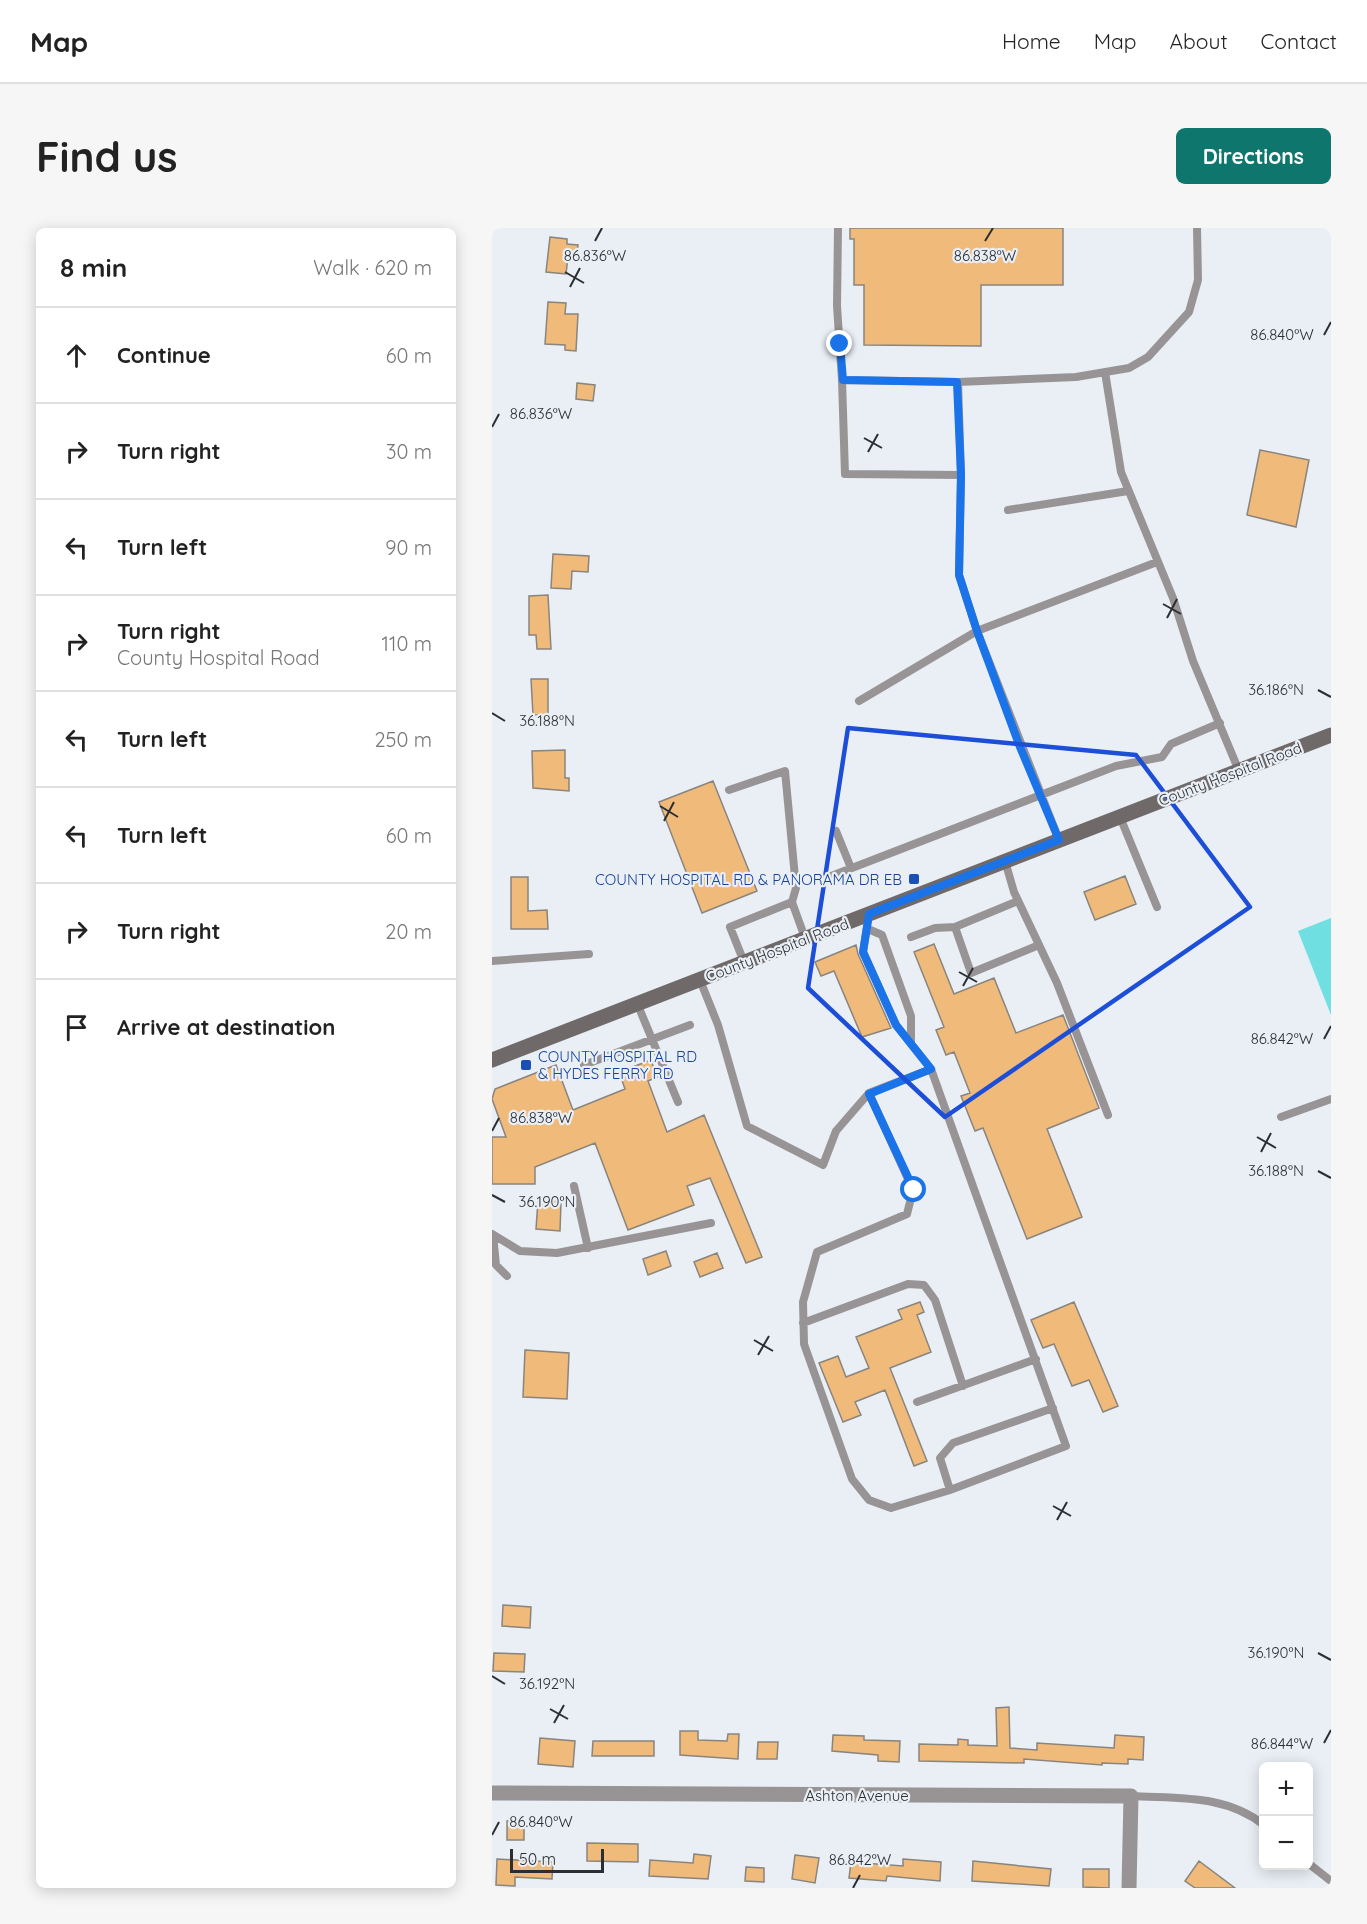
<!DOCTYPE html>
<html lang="en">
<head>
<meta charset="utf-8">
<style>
	:root { --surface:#fff; --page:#f6f6f6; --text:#222; --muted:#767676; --line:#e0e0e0; --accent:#0f766e }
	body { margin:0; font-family:Quicksand,sans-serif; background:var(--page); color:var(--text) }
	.controls { position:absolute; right:18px; bottom:18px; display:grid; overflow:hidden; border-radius:9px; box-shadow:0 3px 15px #0003 }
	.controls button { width:54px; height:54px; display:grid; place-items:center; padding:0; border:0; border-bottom:2px solid var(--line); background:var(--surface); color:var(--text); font:30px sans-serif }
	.scale { position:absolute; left:18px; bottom:15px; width:94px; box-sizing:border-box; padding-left:6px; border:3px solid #2c2f31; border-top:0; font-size:16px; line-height:21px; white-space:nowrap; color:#2c2f31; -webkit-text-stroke:4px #e9eff5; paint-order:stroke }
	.stop { position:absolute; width:18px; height:18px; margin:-14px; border:4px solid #1a73e8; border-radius:50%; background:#fff }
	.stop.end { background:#1a73e8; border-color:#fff; box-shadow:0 2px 6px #0008 }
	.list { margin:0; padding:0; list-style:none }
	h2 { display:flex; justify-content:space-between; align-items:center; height:78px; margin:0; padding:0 24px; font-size:26px }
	h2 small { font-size:20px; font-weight:400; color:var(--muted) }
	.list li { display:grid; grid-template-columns:39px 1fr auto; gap:18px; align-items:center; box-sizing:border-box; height:96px; padding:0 24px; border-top:2px solid var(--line) }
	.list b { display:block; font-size:22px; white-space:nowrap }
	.list p { margin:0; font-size:20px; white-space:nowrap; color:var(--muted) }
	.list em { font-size:20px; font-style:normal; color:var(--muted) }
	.icon { flex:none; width:33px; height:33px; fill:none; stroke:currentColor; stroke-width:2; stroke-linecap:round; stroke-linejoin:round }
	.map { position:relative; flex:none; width:839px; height:1660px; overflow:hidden; border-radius:9px }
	header { display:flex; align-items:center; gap:36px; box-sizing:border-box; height:84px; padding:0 30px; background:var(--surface); border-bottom:2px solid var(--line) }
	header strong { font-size:28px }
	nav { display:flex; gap:33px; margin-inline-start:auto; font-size:21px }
	.intro { display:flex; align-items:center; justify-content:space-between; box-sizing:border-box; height:144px; padding:0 36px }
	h1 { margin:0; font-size:42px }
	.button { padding:15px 27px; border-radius:9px; background:var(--accent); color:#fff; font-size:21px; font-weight:700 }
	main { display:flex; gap:36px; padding:0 36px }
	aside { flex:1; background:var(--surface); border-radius:9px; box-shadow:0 3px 15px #0003 }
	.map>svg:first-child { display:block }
	.water { fill:#6fdfe1 }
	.building { fill:#f0bb7a; stroke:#89847e; stroke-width:1.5 }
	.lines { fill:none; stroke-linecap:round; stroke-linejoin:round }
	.service { stroke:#989495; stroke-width:8 }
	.minor { stroke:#989495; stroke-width:15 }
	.secondary { stroke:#6f696a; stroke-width:15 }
	.route { stroke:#1a73e8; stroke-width:8 }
	.marked { fill:none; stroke:#1d4ed8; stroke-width:4.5; stroke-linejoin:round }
	.ticks { fill:none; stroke:#2c2f31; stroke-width:2 }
	.transit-dot { fill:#1a4fb4; stroke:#e9eff5; stroke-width:2 }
	.labels { text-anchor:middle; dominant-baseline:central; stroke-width:4.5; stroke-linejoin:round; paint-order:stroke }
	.street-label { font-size:15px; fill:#2c2f31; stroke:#e9eff5 }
	.transit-label { font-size:15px; fill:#164399; stroke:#e9eff5; text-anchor:end }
	.ticks-label { font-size:15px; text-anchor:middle; fill:#2c2f31; stroke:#e9eff5; stroke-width:4.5; stroke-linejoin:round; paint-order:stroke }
</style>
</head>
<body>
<header>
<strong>Map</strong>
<nav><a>Home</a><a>Map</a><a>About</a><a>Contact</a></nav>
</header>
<div class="intro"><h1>Find us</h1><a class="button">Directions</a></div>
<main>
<aside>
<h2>8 min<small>Walk · 620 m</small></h2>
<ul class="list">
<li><svg class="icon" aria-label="ahead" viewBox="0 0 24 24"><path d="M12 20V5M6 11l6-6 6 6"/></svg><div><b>Continue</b></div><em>60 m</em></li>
<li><svg class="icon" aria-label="right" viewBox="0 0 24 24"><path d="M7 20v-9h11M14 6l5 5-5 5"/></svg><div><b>Turn right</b></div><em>30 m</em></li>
<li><svg class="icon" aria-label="left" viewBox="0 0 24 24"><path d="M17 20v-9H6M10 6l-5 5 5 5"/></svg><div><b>Turn left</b></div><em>90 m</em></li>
<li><svg class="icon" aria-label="right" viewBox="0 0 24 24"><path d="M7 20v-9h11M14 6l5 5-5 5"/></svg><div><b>Turn right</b><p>County Hospital Road</p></div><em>110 m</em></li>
<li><svg class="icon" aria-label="left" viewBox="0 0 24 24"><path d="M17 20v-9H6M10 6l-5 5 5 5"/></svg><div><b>Turn left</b></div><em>250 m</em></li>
<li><svg class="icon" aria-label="left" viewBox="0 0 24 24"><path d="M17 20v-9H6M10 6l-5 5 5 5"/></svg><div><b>Turn left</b></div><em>60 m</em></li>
<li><svg class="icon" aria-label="right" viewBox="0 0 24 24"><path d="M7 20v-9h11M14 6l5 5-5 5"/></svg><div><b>Turn right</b></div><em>20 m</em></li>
<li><svg class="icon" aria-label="arrive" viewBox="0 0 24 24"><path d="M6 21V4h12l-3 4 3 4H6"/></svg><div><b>Arrive at destination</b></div></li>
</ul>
</aside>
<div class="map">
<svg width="839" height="1660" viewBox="0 0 839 1660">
	<rect width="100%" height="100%" fill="#e9eff5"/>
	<!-- water -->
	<path class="water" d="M839 690V787L806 703Z"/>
	<!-- building -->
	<path class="building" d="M358 0H571V57H489V118L372 117V57H362V11H358Z
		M58 9 75 11V16L86 17 84 30 76 29 74 46 54 44Z
		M56 74 74 75 73 86H86L84 123 73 122V117L53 116Z
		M85 155 103 157 101 173 84 171Z
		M768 222 817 232 804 299 755 287Z
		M61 326 97 328 96 344 80 343 79 361 59 360Z
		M56 367 59 421H45L44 407H37V368Z
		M39 451H56V487H41Z
		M73 522V550H77V563L41 560 40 523Z
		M221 553 265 663 210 685 167 574Z
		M633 648 644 676 603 692 592 664Z
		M19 649H36V683L55 682 56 701H19Z
		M442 716 462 766 502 750 524 805 571 787 607 880 555 901 590 989 535 1011 491 900 483 903 469 868 478 865 462 824 454 827 444 802 452 799 422 724Z
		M364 717 366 726 399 800 370 809 342 743 329 748 323 734Z
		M159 832 165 849 156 853 175 904 212 887 270 1029 254 1035 218 950 195 958 202 977 136 1002 103 915 43 939V956H0V909H14L0 871 3 861 64 837 81 882 133 861 127 844Z
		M46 972 69 974 68 1003 44 1001Z
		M174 1023 179 1038 156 1047 151 1031Z
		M225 1025 231 1040 208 1049 202 1034Z
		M428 1074 432 1084 425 1087 439 1124 398 1140 435 1233 422 1238 393 1162 363 1174 369 1187 351 1194 327 1135 346 1128 354 1149 377 1140 364 1109 410 1091 406 1082Z
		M582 1074 626 1178 611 1184 597 1152 580 1158 562 1116 551 1120 539 1092Z
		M33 1122 77 1125 75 1171 31 1169Z
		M11 1377 39 1379 38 1400 10 1398Z
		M2 1425 33 1426 32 1444 1 1443Z
		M517 1479 518 1520 545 1522V1515L622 1520 623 1507 652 1509 651 1532 636 1531V1536L610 1535V1537L532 1531V1535L427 1533V1516L466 1517V1511L476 1512V1517L505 1518 504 1480Z
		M188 1503H206V1512L235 1513 236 1506H247L246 1531 188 1527Z
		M341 1507 372 1508V1512L408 1513 407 1534 386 1533V1527L340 1523Z
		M48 1510 83 1513 81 1539 46 1536Z
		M101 1513H162V1528H100Z
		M266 1514H286L285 1531H265Z
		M32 1592V1612H15V1593Z
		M95 1615 146 1616V1634L95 1633Z
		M202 1626 219 1628 216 1651 157 1648 158 1632 201 1635Z
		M303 1627 327 1630 323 1655 300 1651Z
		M5 1631 61 1634 60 1651 23 1649V1658L4 1657Z
		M411 1631 449 1634 448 1653 395 1648 394 1653 357 1650 359 1634 411 1638Z
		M481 1633 559 1641 557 1658 480 1653Z
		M707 1633 743 1660H703L693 1653Z
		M254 1639 272 1640V1654L253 1653Z
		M591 1641H617V1660L591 1659Z"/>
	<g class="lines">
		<!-- service -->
		<path class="service" d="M346 0 345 78 350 152 466 154 584 149 637 140 656 129 697 84 706 52 705 0
			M613 144 629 244 681 370 701 433 747 543
			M350 152 353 246 469 247
			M466 154 469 247 467 347 485 403 665 334
			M516 282 636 263
			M367 473 485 403 567 612
			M237 562 293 543 304 660 300 674
			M628 589 665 679
			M344 603 359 640
			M513 633 522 664 565 755 616 887
			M334 650 624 538 670 529 679 516 728 495
			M377 686 371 724 404 797 439 841 574 1218 458 1262 399 1280 377 1272 360 1251 312 1116 311 1074 325 1024 415 986 421 962 377 865 439 841
			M463 699 479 745 547 717
			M376 701 390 707 419 788V816
			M419 709 443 700 463 699 526 673
			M0 733 97 726
			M252 734 238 699 300 674 313 710
			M208 752 226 797 255 898 331 937 344 903 377 865
			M145 775 186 874
			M92 837 198 797
			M789 889 839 871
			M82 958 96 1020
			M0 1006 28 1023 65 1025 219 995
			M1 1007 4 1037 15 1048
			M311 1095 416 1056 432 1057 443 1072 471 1158
			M425 1174 544 1131
			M458 1262 448 1230 461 1215 561 1180
			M639 1568C686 1571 733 1566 772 1597
			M816 1635 839 1653"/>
		<!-- minor -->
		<path class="minor" d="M0 1565 639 1568 637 1660"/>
		<!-- secondary -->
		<path class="secondary" d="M0 832 839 507"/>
	</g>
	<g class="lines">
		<!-- route -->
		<path class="route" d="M348 116 351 152 465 154 469 247 467 347 485 403 528 519 567 612 377 686 371 724 404 797 439 841 377 866 422 962"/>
	</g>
	<!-- marked area -->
	<path class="marked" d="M356 500 644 527 758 679 453 889 316 760Z"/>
	<!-- ticks -->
	<path class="ticks" d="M103 13 110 0M493 13 501 0M73 44 92 55M78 59 88 40M832 107 839 94M0 199 7 186M372 210 390 220M376 224 386 206M671 376 689 386M675 390 685 371M826 462 839 469M0 485 13 493M168 578 186 589M172 593 182 574M467 744 485 754M471 758 481 740M832 811 839 798M0 903 7 890M765 909 784 920M769 924 779 905M826 943 839 950M0 967 13 974M262 1112 281 1123M266 1127 277 1108M561 1278 579 1288M565 1292 575 1274M826 1425 839 1432M0 1448 13 1456M58 1481 76 1491M62 1495 72 1477M832 1515 839 1502M0 1607 7 1594M361 1660 368 1647"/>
	<!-- markers -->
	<g class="transit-dot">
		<rect x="416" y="645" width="12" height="12" rx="3"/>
		<rect x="28" y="831" width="12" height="12" rx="3"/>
	</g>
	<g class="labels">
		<!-- street labels -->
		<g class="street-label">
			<text transform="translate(738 546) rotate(-21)">County Hospital Road</text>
			<text transform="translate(285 722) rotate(-21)">County Hospital Road</text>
			<text x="365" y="1567">Ashton Avenue</text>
		</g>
		<!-- transit labels -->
		<g class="transit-label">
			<text x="410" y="651">COUNTY HOSPITAL RD &amp; PANORAMA DR EB</text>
			<text x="46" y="828" text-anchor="start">COUNTY HOSPITAL RD<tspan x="46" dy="17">&amp; HYDES FERRY RD</tspan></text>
		</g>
	</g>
	<g class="ticks-label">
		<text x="103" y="33">86.836°W</text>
		<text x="493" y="33">86.838°W</text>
		<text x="790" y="112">86.840°W</text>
		<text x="49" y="191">86.836°W</text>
		<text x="784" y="467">36.186°N</text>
		<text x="55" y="498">36.188°N</text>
		<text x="790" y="816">86.842°W</text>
		<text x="49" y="895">86.838°W</text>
		<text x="784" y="948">36.188°N</text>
		<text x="55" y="979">36.190°N</text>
		<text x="784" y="1430">36.190°N</text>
		<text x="55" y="1461">36.192°N</text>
		<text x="790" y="1521">86.844°W</text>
		<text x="49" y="1599">86.840°W</text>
		<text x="368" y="1637">86.842°W</text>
	</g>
</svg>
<div class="controls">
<button>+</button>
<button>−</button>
</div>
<div class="scale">50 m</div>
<div class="stop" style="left:422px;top:962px"></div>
<div class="stop end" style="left:348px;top:116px"></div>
</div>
</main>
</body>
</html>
